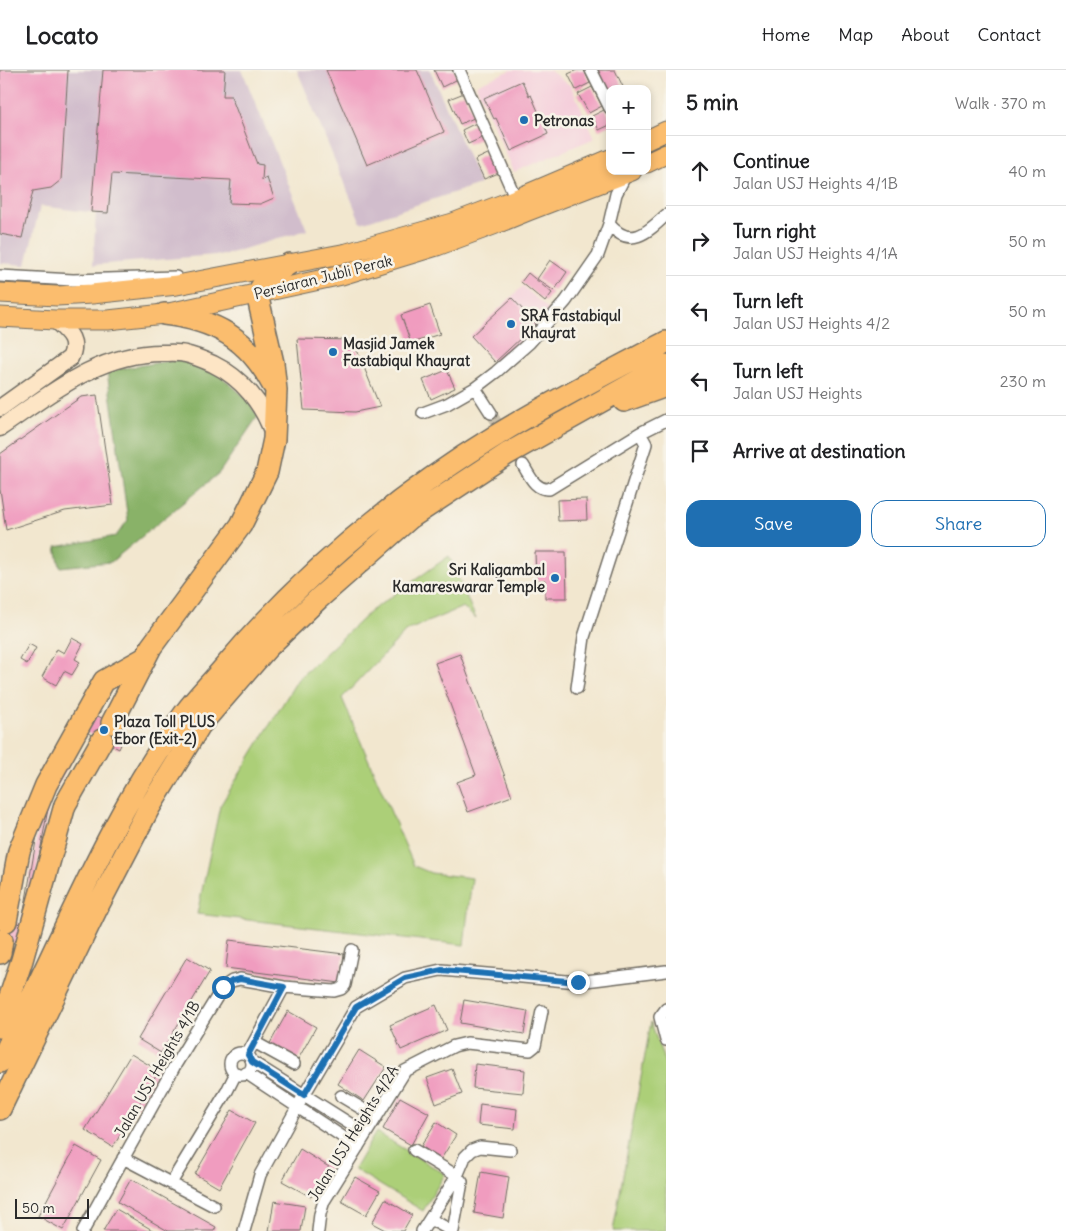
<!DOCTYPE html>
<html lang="en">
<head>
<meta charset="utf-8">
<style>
	:root { --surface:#fff; --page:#f6f6f6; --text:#202124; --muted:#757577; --line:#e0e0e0; --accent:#1f6fb2 }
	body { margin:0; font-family:Delius,sans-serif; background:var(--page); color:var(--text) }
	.controls { position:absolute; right:15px; top:15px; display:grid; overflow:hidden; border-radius:10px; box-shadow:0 2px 8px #0003 }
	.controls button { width:45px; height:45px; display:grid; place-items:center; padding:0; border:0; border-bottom:1px solid var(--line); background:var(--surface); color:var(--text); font:25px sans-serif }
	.scale { position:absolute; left:15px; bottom:12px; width:74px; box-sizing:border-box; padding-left:5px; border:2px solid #2b2b2b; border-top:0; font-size:14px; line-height:18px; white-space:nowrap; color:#2b2b2b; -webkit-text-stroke:4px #f7f3e8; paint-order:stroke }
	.stop { position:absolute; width:15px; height:15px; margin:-11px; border:4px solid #1f6fb2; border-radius:50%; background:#fff }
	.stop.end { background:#1f6fb2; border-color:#fff; box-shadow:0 1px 5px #0008 }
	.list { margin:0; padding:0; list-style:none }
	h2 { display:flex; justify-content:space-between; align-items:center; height:65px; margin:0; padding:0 20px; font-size:21px }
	h2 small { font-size:16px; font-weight:400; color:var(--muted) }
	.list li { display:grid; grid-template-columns:32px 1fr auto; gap:15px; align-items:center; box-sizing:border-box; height:70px; padding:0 20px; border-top:1px solid var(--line) }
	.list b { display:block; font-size:19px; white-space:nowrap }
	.list p { margin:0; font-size:16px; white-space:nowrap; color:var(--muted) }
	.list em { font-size:16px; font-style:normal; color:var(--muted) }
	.actions { display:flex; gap:10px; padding:15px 20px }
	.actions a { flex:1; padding:11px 0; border:1px solid var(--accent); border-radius:15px; text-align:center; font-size:18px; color:var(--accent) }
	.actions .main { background:var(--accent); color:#fff }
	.icon { flex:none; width:28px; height:28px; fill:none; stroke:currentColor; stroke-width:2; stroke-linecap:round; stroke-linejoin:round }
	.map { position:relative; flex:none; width:666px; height:1161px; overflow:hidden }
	header { display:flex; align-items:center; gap:30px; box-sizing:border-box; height:70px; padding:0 25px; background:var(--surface); border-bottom:1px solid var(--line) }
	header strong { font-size:24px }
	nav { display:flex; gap:28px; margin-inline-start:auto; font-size:18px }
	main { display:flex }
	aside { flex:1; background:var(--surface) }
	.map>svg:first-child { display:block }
	.built { fill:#f5cfdb }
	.industrial { fill:#d1bdcc }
	.green { fill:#accf78; stroke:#6c7d52 }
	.forest { fill:#89b268; stroke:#5a6e4a }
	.building { fill:#f09cbf }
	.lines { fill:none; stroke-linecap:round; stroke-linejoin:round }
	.street-tunnel { stroke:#cac1ae; stroke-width:11; stroke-dasharray:11 5.5; stroke-linecap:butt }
	.street-casing { stroke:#716d64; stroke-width:14 }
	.secondary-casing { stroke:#716d64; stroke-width:19 }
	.primary-casing { stroke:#716d64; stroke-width:21 }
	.highway-casing { stroke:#716d64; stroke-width:24 }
	.street { stroke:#fff; stroke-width:11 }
	.secondary { stroke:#fde5c5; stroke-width:16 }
	.primary { stroke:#fbbd6e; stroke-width:19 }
	.highway { stroke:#fbbd6e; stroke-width:21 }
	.route { stroke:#1f6fb2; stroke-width:6 }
	.poi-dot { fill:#1f6fb2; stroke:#f7f3e8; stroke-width:2 }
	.labels { text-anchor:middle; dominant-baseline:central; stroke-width:5; stroke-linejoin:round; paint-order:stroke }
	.poi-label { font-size:15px; font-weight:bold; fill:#2b2b2b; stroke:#f7f3e8; text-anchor:start }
	.street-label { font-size:15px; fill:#2b2b2b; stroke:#f7f3e8 }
</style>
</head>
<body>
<header>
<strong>Locato</strong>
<nav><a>Home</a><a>Map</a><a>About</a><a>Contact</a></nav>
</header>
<main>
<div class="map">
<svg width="666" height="1161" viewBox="0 0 666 1161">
	<rect width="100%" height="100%" fill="#f7f3e8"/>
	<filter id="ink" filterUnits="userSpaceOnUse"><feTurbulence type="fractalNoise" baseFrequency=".02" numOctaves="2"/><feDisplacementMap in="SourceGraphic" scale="10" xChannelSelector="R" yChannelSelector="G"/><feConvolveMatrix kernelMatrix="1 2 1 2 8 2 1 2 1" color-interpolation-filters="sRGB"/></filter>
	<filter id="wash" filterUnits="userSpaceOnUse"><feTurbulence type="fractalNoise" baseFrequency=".0096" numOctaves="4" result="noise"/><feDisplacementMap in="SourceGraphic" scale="20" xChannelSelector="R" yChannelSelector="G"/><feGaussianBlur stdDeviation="1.12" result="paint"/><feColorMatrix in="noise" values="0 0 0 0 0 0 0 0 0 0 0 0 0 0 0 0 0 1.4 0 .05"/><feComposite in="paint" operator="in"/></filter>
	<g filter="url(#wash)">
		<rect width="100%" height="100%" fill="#f2e7cf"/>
		<!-- built -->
		<path class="built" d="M511 0H549L571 16 595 68 514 102 476 15Z
			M523 216 550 241 526 269 497 296 470 266Z"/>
		<!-- industrial -->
		<path class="industrial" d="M0 0H242L307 160 227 184 93 195 96 143 40 136 26 195 0 193Z
			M297 0H430L480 114 361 153Z"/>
		<!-- green -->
		<path class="green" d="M449 486 476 549 463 537 406 561 342 628 414 796 431 803 472 808 464 875 197 844 220 736 298 609 371 541Z
			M651 952 666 996V1161H613Z
			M376 1062 445 1104 423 1141 354 1099Z"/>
		<!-- forest -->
		<path class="forest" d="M181 289 217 303 246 328 258 346 219 403 111 492 60 497 56 477 116 466 128 450 107 301Z"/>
		<g id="blocks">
			<!-- building -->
			<path class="building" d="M0 0H68L61 110 51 118 33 121 22 168 0 164Z
				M103 0H225L223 26H231L257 94 263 95 262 110 267 108 274 128 260 134 229 133 231 110 112 104 108 143 91 142Z
				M326 0H417L444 62 367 95Z
				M434 0H454L458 9 442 17Z
				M577 0H584L590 13 576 20 568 4Z
				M597 0H615L624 19H610V26Z
				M522 11 529 26 531 25 548 64 511 81 496 48 494 49 484 28Z
				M592 17 602 36 589 43 578 24Z
				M464 23 474 48 460 54 449 29Z
				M606 39 610 48V55L599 60 592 46Z
				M478 52 484 67 468 74 462 60Z
				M492 82 501 102 484 109 475 90Z
				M550 190 567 202 554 221 537 209Z
				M528 203 552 223 545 232 521 212Z
				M512 228 536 254 495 292 471 266Z
				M430 235 440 264 411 273 401 245Z
				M297 269 353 270 380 337 355 342 304 340Z
				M447 300 455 318 431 329 423 310Z
				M97 325 113 435 65 441 6 460 0 419V384L81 327Z
				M586 429 587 450 558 451 557 430Z
				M535 482H566L567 528H545V510L536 511Z
				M72 568 83 574 75 589 80 592 72 605 64 601 56 615 42 607 57 579 64 583Z
				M29 574 36 578 27 594 20 590Z
				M460 584 512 726 468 742 457 712 476 705 435 593Z
				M90 642 127 661 119 679 86 662 53 723 49 733 23 875 0 870V850L22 854 39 753 45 733Z
				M229 870 344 884 340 913 226 898Z
				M187 887 210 901 161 983 138 969Z
				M464 930 528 941 524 964 460 953Z
				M436 935 447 960 401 980 390 955Z
				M288 941 316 957 296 993 268 977Z
				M359 980 386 997 364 1031 338 1014Z
				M131 984 159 1001 113 1077 85 1060Z
				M475 994 525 1000 523 1023 473 1018Z
				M452 999 462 1024 436 1034 427 1008Z
				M400 1027 429 1043 411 1075 383 1059Z
				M480 1034 517 1039 515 1059 478 1055Z
				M232 1040 255 1053 219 1118 195 1104Z
				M436 1052 456 1065 441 1089 421 1076Z
				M76 1076 101 1090 63 1160 38 1146Z
				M300 1079 329 1097 311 1127 282 1111Z
				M481 1102 509 1107 503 1148 474 1143Z
				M355 1107 380 1121 366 1145 341 1131Z
				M131 1109 216 1157 214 1161H168L118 1132Z
				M385 1129 412 1145 403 1161H387L372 1153Z
				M274 1131 305 1136 301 1161H269Z
				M116 1139 137 1151 154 1161H103Z"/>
		</g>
	</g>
	<g filter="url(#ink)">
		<use href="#blocks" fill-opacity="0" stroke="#716d64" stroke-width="1"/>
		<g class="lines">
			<!-- street-tunnel -->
			<path class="street-tunnel" d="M491 343 523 395"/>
			<!-- street casing -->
			<g class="street-casing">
				<path id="street" d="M459 0 516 129
					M591 0 610 38
					M609 154C630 179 647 163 666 145
					M0 206 73 210 176 207
					M475 318 491 343
					M423 343 447 334 475 318 496 302 529 273 566 231 598 185 609 154 616 124 626 104
					M523 395C530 406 535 420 549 419L640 363 666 350
					M577 618 584 567 646 374 640 363
					M666 939 660 947 666 970
					M254 972 294 994
					M230 994a11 11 0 1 1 22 0a11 11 0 1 1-22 0Z
					M247 985 284 917
					M252 992 366 1064
					M246 1003 358 1077
					M341 1026 376 1047
					M414 1080 457 1106 462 1112 453 1161
					M123 1088 214 1136
					M171 1113 227 1021 236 1003
					M430 1149 452 1161
					M83 1161 174 997 223 917 232 911 240 909 284 917 334 921 341 919 345 915 352 880
					M244 1161 260 1105 304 1025 356 937 405 908 441 900 578 912 666 901
					M318 1161 320 1144 324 1131 405 1001 454 976 467 973 530 980 535 976 542 941
					M422 1161 457 1106 465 1087 472 1080 480 1077 510 1080"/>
			</g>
			<!-- secondary casing -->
			<g class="secondary-casing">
				<path id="secondary" d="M0 338 70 288C79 270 68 262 55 250
					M0 358C50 324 98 283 162 283 169 283 178 282 185 284 195 286 204 290 213 294 242 308 263 334 273 364"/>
			</g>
			<!-- primary casing -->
			<g class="primary-casing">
				<path id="primary" d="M647 70 666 61
					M647 93 666 84
					M0 223 57 226 92 224 177 215 347 183 453 153 516 129 610 89
					M0 247 55 250H108L164 244 342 205 437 176 496 154 528 141 632 101"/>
			</g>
			<!-- highway casing -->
			<g class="highway-casing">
				<path id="highway" d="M164 244C215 250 248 268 273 315
					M624 331 666 316
					M112 653 151 577 241 455 267 402 274 369 276 320 273 293 257 224 266 210 289 194
					M6 851 19 781 46 715 104 611 145 588
					M0 883 2 870
					M0 957 22 890 65 735 102 670
					M0 992C60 875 107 750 185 643 196 628 209 615 221 601 299 508 394 428 497 365 552 331 610 302 666 272
					M0 1039 98 836 149 738 200 655 267 578 318 529 410 448 507 384 666 295"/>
			</g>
			<!-- street -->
			<use href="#street" class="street"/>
			<!-- secondary -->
			<use href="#secondary" class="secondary"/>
			<!-- primary -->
			<use href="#primary" class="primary"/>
			<!-- highway -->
			<use href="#highway" class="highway"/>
		</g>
	</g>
	<g class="lines" filter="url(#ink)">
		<!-- route -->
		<path class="route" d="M223 917 232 911 240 909 284 917 248 985 252 992 304 1025 356 937 405 908 442 900 578 912"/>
	</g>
	<!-- markers -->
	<g class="poi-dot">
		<circle cx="524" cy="50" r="5"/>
		<circle cx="511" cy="254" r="5"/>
		<circle cx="333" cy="282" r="5"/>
		<circle cx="555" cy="508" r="5"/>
		<circle cx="104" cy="660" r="5"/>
	</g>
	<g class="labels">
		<!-- poi labels -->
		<g class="poi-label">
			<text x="534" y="50">Petronas</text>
			<text x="521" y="245">SRA Fastabiqul<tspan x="521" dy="17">Khayrat</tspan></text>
			<text x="343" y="273">Masjid Jamek<tspan x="343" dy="17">Fastabiqul Khayrat</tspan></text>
			<text x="545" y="499" text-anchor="end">Sri Kaligambal<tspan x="545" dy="17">Kamareswarar Temple</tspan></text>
			<text x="114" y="651">Plaza Toll PLUS<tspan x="114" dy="17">Ebor (Exit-2)</tspan></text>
		</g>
		<!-- street labels -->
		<g class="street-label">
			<text transform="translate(323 207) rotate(-14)">Persiaran Jubli Perak</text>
			<text transform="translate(157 999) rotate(-60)">Jalan USJ Heights 4/1B</text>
			<text transform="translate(353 1063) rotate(-58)">Jalan USJ Heights 4/2A</text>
		</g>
	</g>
</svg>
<div class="controls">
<button>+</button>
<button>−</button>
</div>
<div class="scale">50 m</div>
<div class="stop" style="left:223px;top:917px"></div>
<div class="stop end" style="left:578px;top:912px"></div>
</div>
<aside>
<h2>5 min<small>Walk · 370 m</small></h2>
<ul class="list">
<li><svg class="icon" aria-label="ahead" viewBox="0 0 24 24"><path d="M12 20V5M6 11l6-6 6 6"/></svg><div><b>Continue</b><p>Jalan USJ Heights 4/1B</p></div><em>40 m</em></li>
<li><svg class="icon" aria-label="right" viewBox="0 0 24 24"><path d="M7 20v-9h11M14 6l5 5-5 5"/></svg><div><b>Turn right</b><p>Jalan USJ Heights 4/1A</p></div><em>50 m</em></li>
<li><svg class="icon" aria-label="left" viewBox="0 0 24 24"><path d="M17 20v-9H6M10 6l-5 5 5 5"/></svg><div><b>Turn left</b><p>Jalan USJ Heights 4/2</p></div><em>50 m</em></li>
<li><svg class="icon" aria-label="left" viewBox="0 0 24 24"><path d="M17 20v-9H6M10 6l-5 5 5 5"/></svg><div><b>Turn left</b><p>Jalan USJ Heights</p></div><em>230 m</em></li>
<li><svg class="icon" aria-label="arrive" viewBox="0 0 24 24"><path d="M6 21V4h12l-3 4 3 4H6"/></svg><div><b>Arrive at destination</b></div></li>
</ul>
<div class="actions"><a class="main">Save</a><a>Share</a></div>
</aside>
</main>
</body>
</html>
